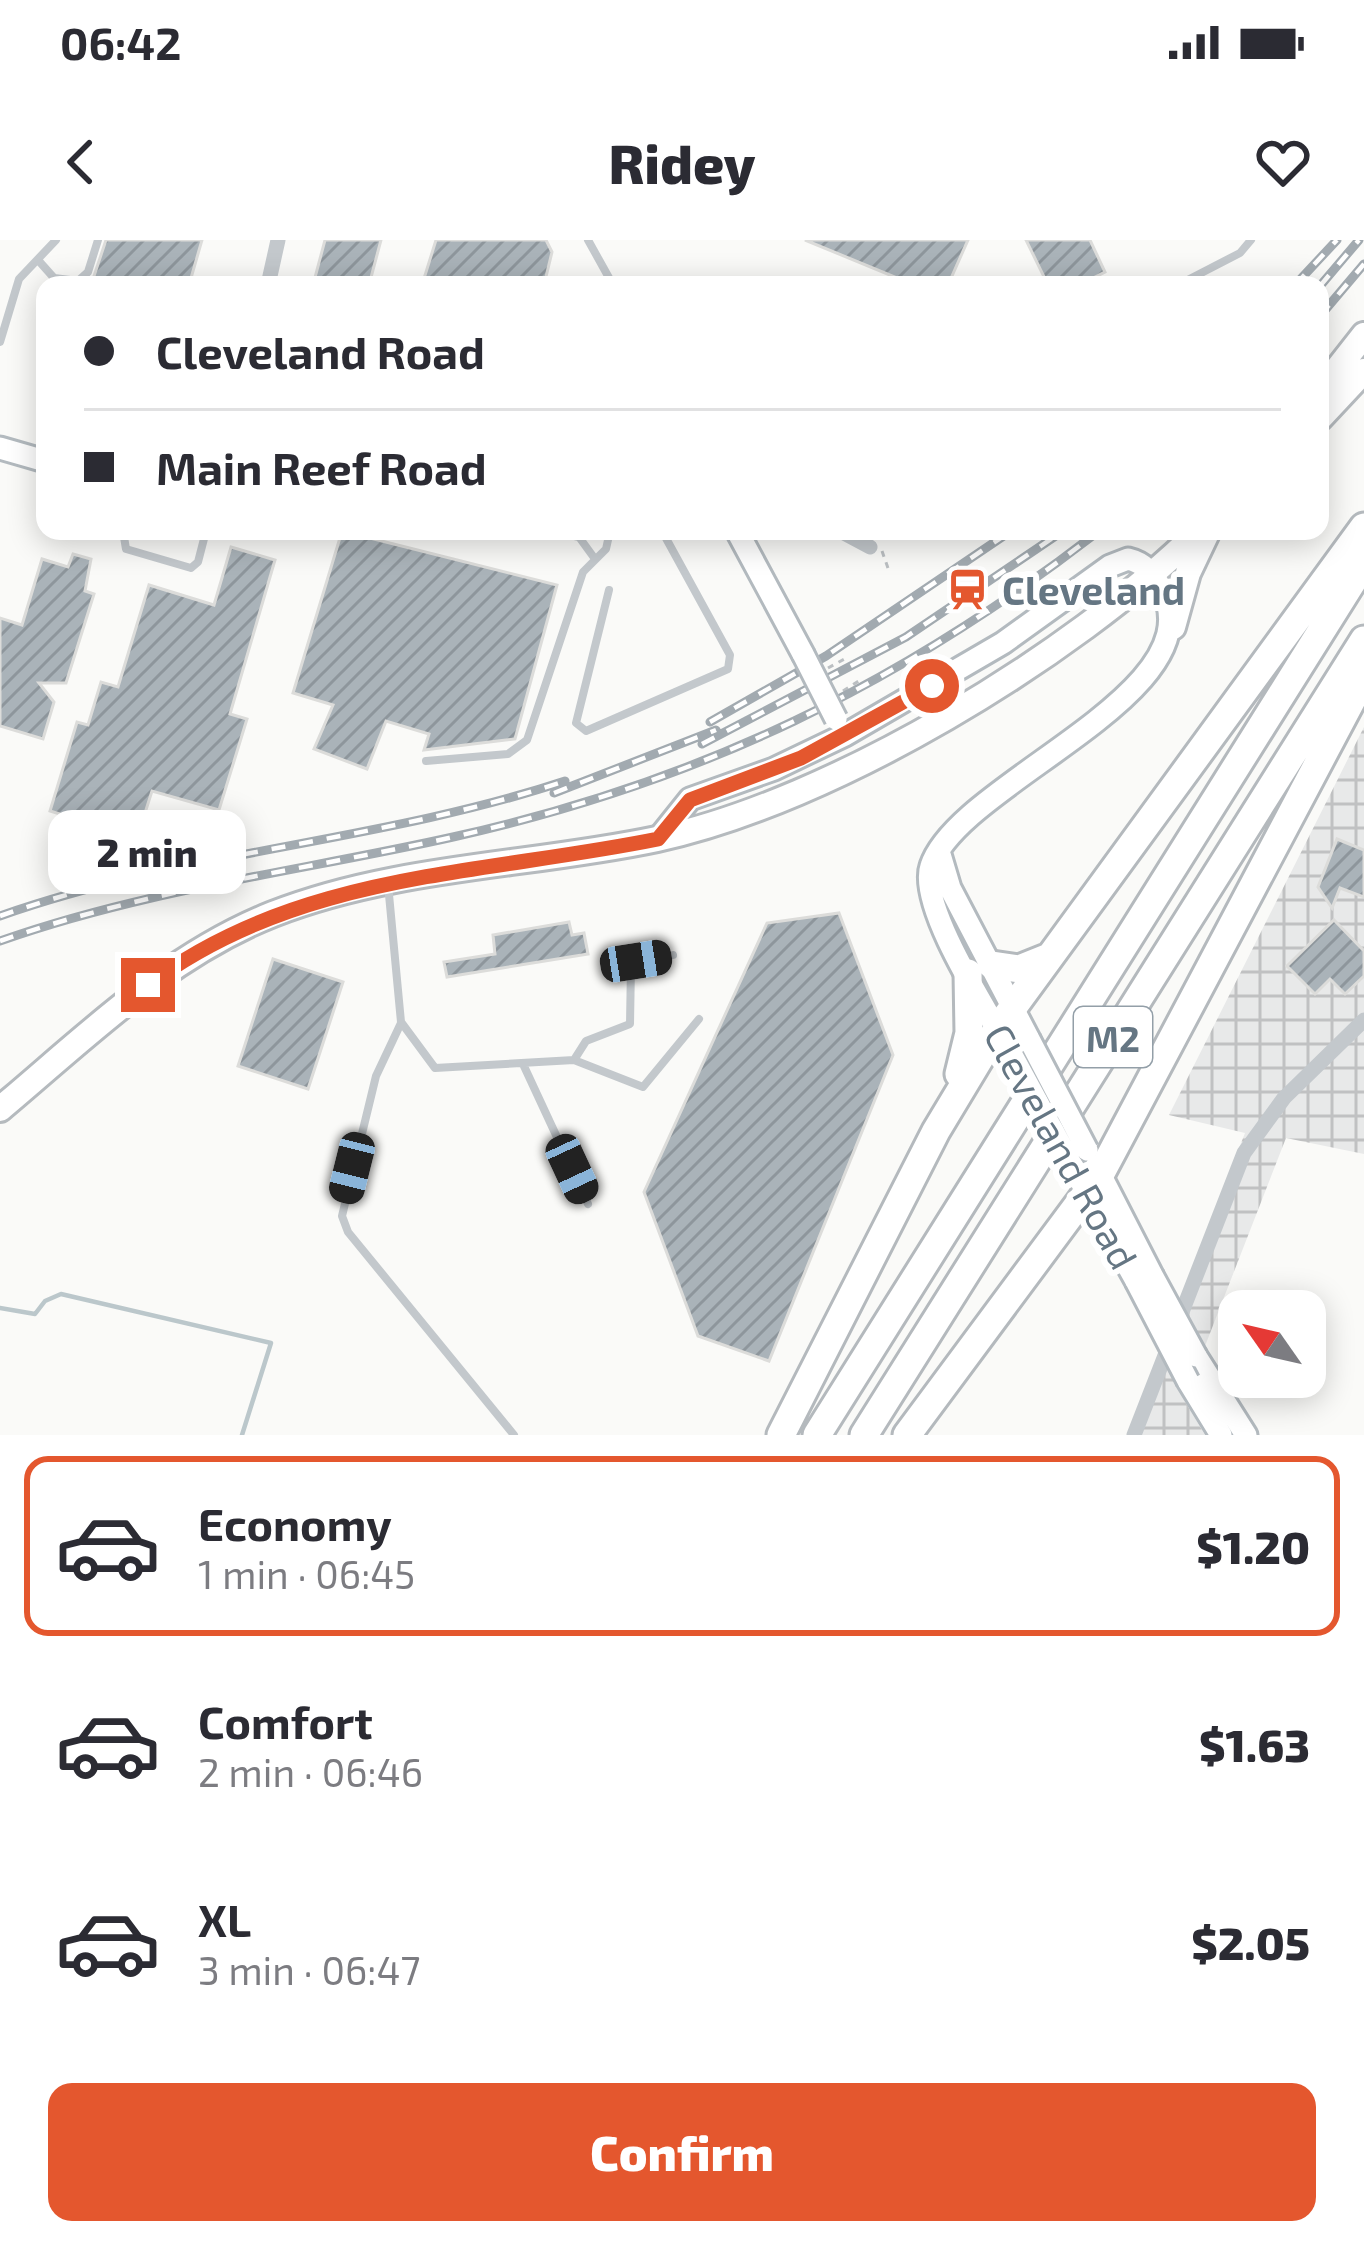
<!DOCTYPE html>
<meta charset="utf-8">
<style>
:root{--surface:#fff;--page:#f2f2f3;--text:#2b2b33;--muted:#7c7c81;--line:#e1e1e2;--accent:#e4572e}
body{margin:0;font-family:"Exo 2",sans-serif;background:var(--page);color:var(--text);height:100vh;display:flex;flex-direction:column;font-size:45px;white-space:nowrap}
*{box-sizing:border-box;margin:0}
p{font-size:39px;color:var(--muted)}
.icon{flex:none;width:66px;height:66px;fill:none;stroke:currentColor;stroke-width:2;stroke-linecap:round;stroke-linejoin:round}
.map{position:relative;height:1195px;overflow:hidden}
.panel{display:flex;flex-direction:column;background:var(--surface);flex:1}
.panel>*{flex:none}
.guide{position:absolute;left:36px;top:36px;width:1293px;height:264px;border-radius:24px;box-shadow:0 6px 30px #0003;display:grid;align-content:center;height:264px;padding:0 48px;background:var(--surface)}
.needle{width:78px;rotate:304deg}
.tools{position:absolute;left:1218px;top:1050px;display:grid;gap:24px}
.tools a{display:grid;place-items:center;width:108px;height:108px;border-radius:24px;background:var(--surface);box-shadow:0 6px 30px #0003;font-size:60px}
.end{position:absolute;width:54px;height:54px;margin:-27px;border:15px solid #e4572e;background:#fff;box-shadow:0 0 0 6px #fff}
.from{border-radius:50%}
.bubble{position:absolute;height:84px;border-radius:24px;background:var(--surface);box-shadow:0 6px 30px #0003;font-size:39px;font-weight:800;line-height:84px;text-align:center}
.car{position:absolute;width:36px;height:72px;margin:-36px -18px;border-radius:15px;box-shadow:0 0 9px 3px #0007;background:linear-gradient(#222 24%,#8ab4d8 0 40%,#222 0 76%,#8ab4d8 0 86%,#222 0)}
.guide b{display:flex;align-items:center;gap:42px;height:114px;font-size:45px}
.guide b+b{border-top:3px solid var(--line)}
.guide i{width:30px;height:30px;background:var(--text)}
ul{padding:21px 0 0;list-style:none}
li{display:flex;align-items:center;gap:36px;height:180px;margin:0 24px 18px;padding:0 24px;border:6px solid transparent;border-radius:24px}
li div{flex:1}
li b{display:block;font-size:45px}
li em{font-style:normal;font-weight:800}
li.current{border-color:var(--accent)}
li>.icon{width:108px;height:108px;stroke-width:1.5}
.primary-button{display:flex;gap:24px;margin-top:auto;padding:24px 48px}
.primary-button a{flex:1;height:138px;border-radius:24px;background:var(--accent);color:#fff;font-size:48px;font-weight:800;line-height:138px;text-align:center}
.status{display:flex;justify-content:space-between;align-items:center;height:84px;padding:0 60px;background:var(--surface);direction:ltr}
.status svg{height:33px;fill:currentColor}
header{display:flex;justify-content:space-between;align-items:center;height:156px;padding:0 48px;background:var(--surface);font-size:54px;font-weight:800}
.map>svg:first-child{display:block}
</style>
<div class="status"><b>06:42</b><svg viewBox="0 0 49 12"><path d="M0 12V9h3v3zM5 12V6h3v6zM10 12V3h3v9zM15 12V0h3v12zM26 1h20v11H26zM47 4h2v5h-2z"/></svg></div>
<header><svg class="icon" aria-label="back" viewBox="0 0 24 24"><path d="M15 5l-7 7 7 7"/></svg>Ridey<svg class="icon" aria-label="heart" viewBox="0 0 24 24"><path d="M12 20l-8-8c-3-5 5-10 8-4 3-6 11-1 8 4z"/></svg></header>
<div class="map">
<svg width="1364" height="1195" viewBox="0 0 1364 1195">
<defs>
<pattern id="industrial-grid" width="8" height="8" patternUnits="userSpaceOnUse" patternTransform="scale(3)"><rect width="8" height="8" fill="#e8e9e9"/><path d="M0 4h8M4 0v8" fill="none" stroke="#c0c1c2"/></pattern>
<pattern id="building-hatch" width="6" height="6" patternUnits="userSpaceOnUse" patternTransform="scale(3)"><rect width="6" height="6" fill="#aab3b9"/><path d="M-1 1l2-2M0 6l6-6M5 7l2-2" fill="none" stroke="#8e969c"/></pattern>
</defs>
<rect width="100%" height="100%" fill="#fafaf8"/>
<path fill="url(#industrial-grid)" d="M1364 487V914L1286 898 1184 1160 1205 1195H1127L1245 893 1169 875Z"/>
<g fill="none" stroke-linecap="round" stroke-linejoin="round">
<path stroke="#bbc7cb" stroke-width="4.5" d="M0 1068 35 1074 45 1061 61 1054 271 1103 242 1195"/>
</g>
<path fill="url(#building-hatch)" stroke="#dcdcda" stroke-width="3" d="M106 0H202L189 45H91Z
M325 0H381L369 45H313Z
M436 0H546L552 12 544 45H422Z
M805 0H968L948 45H914Z
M1026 0H1090L1105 32 1079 45H1048Z
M342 291 557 345 515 499 424 510 429 494 386 481 367 529 314 509 333 465 293 453Z
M231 307 275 320 230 474 247 479 219 570 152 551 137 598 50 571 77 482 88 485 101 442 118 447 149 345 214 365Z
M73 314 91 319 85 351 94 354 66 443H39L54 462 43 499 0 486V378L22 385 42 319 68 327Z
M1337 599 1364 610V657L1340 648 1332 668 1318 647Z
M839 673 893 815 769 1121 698 1096 644 952 767 683Z
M1334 680 1364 711V736L1345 754 1330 739 1315 754 1287 726Z
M569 682 572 695 584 693 588 714 447 737 444 722 495 714 493 695Z
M273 719 343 742 308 849 238 826Z"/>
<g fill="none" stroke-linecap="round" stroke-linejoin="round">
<defs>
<path id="secondary" d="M0 208 45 221
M737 291 803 414
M658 599 690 559 774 529 845 495 1003 403 1110 326 1128 319C1145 323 1152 333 1161 348 1220 453 958 542 931 626 917 666 992 778 1013 817
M939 611 950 648 1029 799
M1071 924 1136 1041
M1096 926 1152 1035
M1196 1116 1246 1195
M1188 1141 1221 1195"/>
<path id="primary" d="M1320 151 1364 95
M1320 178 1364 131
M1173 387 1188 333 1207 293
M0 869C86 797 167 716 273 674 396 626 530 626 657 599 833 561 1072 416 1199 291"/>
<path id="highway" d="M992 725 1019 729 1049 717
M959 834 969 793 968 733
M781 1195 936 891 998 788 1364 287
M817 1195 1364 323
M864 1195 1364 400
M907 1195 1100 935 1364 437"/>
</defs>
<use href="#secondary" stroke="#b3babf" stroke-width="27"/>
<use href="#primary" stroke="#b5babe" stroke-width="30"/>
<use href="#highway" stroke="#b4b9bd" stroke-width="33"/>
<path stroke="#bbbfc2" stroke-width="3" stroke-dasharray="6 6" stroke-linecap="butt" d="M1125 291H1131
M882 311 889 331
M828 428 848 417
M843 451 862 439"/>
<path stroke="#c3c8cc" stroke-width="8" d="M588 0 613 45
M38 20 54 38 78 41 88 32 98 0
M1178 45 1240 13 1251 0
M0 102 19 39 56 0
M123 291 126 309 191 328 198 322 206 291
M551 291 579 297 595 319
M609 350 576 483 586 491 728 429 730 415 662 291
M426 521 508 514 527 500 583 332 606 309 610 291
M388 644 401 782 435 828 574 820 586 801 630 784 631 726 673 715
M401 783 376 836 342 976 348 992 514 1195
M574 820 643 847 699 779
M523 824 588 964"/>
<path stroke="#c3c8cc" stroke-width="15" d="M268 45 278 0
M840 291 870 307
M1134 1195 1244 913 1284 858 1364 780"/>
<use href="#secondary" stroke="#fff" stroke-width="21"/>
<use href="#primary" stroke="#fff" stroke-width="24"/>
<use href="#highway" stroke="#fff" stroke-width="27"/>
<defs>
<path id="rail" d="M1295 45 1337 0
M1320 46 1359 0
M1320 76 1364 24
M710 482 826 416 1011 291
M702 504 906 397 1063 291
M554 553 716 490
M0 676C184 611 381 602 565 541
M0 701C148 649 301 631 453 597 700 542 900 445 1099 291"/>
</defs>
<use href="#rail" stroke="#a2aab0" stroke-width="9"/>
<use href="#rail" stroke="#fff" stroke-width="4.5" stroke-dasharray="14" stroke-linecap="butt"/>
<defs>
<path id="secondary-bridge" d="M803 414 836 479
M1029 799 1087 910
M1013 817 1071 924
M1152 1035 1196 1116
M1136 1041 1188 1141"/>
</defs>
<use href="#secondary-bridge" stroke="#b3babf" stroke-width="27" stroke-linecap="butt"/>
<use href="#secondary-bridge" stroke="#fff" stroke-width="21"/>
</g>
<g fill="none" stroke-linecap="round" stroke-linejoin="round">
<path stroke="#e4572e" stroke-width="15" d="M148 745C298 632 481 635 658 599L690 560 801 518 932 446"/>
</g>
<defs>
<symbol id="station-bare" viewBox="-9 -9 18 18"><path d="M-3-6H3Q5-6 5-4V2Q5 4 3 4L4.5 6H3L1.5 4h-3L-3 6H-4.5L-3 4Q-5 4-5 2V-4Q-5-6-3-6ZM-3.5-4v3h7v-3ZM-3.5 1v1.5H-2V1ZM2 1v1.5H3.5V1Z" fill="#e4572e" stroke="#fff" stroke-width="2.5" paint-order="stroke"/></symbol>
</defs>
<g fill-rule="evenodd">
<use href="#station-bare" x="938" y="320" width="59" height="59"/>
</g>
<g text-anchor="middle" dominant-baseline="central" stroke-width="12" stroke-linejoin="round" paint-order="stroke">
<rect fill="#fff" stroke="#939fa8" stroke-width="3" x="1074" y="767" width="78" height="60" rx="9"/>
<g font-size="36" font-weight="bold" fill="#657683">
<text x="1113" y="797">M2</text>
</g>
<g font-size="39" font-weight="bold" fill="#657683" stroke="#fff" text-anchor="start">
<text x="1002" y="349">Cleveland</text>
</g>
<g font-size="39" fill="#657683" stroke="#fff">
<text transform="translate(1062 906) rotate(61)">Cleveland Road</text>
</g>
</g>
</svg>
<div class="tools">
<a><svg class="needle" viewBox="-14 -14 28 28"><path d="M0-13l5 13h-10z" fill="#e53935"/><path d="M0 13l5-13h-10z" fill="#7c7c81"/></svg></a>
</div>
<i class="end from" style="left:932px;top:446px"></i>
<i class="end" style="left:148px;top:745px"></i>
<div class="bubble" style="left:48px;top:570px;width:198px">2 min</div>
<i class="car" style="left:636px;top:721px;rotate:81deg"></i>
<i class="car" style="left:352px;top:928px;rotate:194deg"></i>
<i class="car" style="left:572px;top:929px;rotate:155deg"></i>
<div class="guide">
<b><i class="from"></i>Cleveland Road</b>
<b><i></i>Main Reef Road</b>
</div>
</div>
<section class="panel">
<ul>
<li class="current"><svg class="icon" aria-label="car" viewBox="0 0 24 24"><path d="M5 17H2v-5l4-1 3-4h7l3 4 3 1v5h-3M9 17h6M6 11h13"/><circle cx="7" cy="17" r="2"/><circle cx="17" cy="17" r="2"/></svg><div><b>Economy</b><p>1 min · 06:45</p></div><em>$1.20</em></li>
<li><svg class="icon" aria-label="car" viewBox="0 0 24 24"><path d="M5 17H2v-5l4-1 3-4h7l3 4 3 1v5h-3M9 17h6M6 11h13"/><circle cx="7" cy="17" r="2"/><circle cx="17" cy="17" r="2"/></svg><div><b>Comfort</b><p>2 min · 06:46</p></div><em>$1.63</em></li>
<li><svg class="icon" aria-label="car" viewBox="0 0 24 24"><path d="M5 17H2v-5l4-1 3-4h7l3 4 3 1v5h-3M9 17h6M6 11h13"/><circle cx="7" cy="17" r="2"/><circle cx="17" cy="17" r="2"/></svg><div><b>XL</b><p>3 min · 06:47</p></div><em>$2.05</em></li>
</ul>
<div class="primary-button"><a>Confirm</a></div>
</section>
